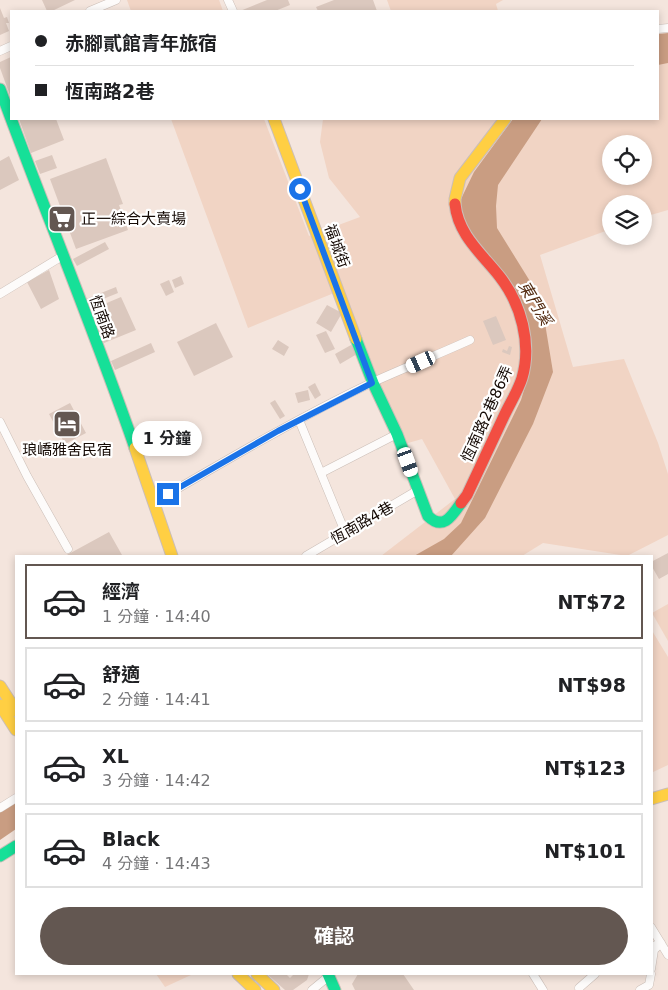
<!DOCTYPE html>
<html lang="zh-TW">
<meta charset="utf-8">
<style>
:root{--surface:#fff;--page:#f2f2f2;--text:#202124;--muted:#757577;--line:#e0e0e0;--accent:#635751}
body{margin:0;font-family:"DejaVu Sans","Noto Sans TC",sans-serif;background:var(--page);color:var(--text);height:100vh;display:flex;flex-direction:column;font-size:19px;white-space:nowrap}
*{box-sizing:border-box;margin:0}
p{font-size:16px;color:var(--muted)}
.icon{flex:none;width:28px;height:28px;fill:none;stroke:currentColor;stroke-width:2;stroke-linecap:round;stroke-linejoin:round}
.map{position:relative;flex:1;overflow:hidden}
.side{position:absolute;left:15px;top:555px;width:638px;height:420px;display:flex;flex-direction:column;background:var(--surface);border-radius:0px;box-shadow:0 2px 8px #0003}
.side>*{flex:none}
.banner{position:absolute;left:10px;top:10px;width:649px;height:110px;border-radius:0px;box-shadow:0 2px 8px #0003;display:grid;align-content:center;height:110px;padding:0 25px;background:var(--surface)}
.controls{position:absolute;left:602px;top:135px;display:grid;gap:10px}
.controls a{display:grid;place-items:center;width:50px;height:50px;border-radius:50%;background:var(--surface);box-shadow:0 2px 8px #0003;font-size:25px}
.end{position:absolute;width:22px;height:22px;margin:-11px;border:6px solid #1a73e8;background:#fff;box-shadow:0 0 0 2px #fff}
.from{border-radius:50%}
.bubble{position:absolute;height:35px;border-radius:18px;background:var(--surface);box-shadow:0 2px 8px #0003;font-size:16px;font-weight:700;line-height:35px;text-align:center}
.car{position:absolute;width:15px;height:30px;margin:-15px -8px;border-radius:6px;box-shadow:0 0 4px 1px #0007;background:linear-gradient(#fff 24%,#345 0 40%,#fff 0 76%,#345 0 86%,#fff 0)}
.banner b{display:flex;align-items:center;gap:18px;height:48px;font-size:19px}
.banner b+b{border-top:1px solid var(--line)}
.banner i{width:12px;height:12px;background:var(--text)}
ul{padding:9px 0 0;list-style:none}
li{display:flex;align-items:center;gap:15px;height:75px;margin:0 10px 8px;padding:0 15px;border:2px solid var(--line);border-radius:0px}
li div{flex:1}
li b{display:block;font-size:19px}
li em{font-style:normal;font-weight:700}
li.current{border-color:var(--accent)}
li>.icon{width:45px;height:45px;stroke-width:1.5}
.primary-button{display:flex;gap:10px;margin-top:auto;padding:10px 25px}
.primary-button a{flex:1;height:58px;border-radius:30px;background:var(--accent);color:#fff;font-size:20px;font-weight:700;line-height:58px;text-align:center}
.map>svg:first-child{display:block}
</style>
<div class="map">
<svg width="668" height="990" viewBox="0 0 668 990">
<rect width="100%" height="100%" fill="#f4e5dd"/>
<path fill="#f1d4c4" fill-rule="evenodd" d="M127 0H219L223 11H131Z
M387 0H503L496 4 498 11H391Z
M668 41V210L644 217V204H611V229L540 255 573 367 624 359 658 443 668 474V535L627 556 543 543 522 556H381L455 499 422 439 401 445 339 291 248 328 171 119H264L309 236 360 217 329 178 320 142 323 119H658V43ZM611 144H644V176H611Z
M668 604V641L652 613Z
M651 629 668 657V765L651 773Z
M156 974H190L191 975 165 987Z"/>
<path fill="#c99d82" d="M668 33V63L658 65V34Z
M513 119H542L498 185 496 206 497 228 541 299 553 372 533 424 485 518 451 556H414L444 539 461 523 521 400 527 380 529 358 525 316 471 238 461 212V199L474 172Z
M16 801V829L0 840V811Z"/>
<path fill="#dbc8be" d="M42 0H75L52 11H47Z
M267 0H288L290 5 275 11H240Z
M334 0H373L377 11H318L316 7Z
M0 8 4 18 7 17 9 23H6L9 31 0 35Z
M11 57V98L0 68V62Z
M19 119H56L64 140 31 153Z
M52 155 57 168 40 174 35 161Z
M9 156 19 180 0 190V161Z
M106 158 123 204 119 205 128 230 76 249 50 179Z
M105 242 109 249 77 266 73 259Z
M49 270 59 299 41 309 27 282Z
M181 276 184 284 175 288 172 280Z
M169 280 174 292 166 296 160 284Z
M116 287 118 293 88 305 86 299Z
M121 297 136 330 104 343 90 310Z
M327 305 342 313 331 332 316 323Z
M496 316 506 340 493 345 483 321Z
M216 323 233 357 194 376 177 342Z
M326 331 335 349 325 353 316 335Z
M278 340 289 347 284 356 272 349Z
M151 343 155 352 115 370 111 361Z
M351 345 357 354 340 364 335 354Z
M509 346 512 347 510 355 502 352 503 349 507 351Z
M315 383 321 395 315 399 308 387Z
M308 390 310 400 298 403 295 393Z
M275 400 285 416 280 419 270 403Z
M70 403 86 433 65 444 49 414Z
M109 532 122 555 120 556H65Z
M668 553V574L659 579 651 565V562Z
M267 974H286L290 978 294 974H309L307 980 293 990H285Z
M358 974H403L414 990H355L352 984Z"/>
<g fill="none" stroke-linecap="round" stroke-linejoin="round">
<defs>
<path id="street" d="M228 0 233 11
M90 11 116 0
M658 29 668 28
M0 51 11 46
M0 294 64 255
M299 420 345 532
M0 422 27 476 68 549
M321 473 397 434
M153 503C225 461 296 419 371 383 404 368 437 355 470 340
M306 556 418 490
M0 808 16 798
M651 927 668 955
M651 947 661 943 654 950 651 969
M533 974 543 990
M579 988 595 974
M312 990 329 976
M640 990 649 985 651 974"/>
<path id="fast" d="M0 89C44 209 93 327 135 448
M356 339 373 383 397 434 428 516C443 531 452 516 461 503
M0 856 16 846
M328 974 335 990"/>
<path id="slow" d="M274 119 356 339
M455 204V199L460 178 505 119
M135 448 172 556
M0 686 16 711
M0 705 16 730
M651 799 668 794
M238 974 255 990
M257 974 274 990"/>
<path id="jam" d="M455 204C458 235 482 254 500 277 521 304 532 344 522 378 518 391 510 403 504 416 492 442 479 469 467 495L461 503"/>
</defs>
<use href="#street" stroke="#cbbeb7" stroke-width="9"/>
<use href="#fast" stroke="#cbbeb7" stroke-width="13"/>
<use href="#slow" stroke="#cbbeb7" stroke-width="13"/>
<use href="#jam" stroke="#cbbeb7" stroke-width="13"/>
<use href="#street" stroke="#fdfbfa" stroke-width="8"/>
<use href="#fast" stroke="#16e098" stroke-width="11"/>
<use href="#slow" stroke="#ffcf43" stroke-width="11"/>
<use href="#jam" stroke="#f24e42" stroke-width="11"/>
</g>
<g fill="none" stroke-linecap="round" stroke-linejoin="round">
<path stroke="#1a73e8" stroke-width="6" d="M168 494 278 431 372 383 300 189"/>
</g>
<defs>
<symbol id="supermarket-square" viewBox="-11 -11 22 22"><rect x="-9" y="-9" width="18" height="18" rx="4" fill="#635751" stroke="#fff"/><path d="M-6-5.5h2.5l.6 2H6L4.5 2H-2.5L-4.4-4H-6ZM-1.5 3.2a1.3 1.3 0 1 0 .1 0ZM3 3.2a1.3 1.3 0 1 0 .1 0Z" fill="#fff"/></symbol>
<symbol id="hotel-square" viewBox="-11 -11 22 22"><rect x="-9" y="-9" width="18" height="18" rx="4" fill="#635751" stroke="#fff"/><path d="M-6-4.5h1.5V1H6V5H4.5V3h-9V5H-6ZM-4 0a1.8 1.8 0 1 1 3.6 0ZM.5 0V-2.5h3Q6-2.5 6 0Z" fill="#fff"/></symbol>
</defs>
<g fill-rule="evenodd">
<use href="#supermarket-square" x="46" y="203" width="32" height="32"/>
<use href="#hotel-square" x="51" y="408" width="32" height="32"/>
</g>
<g text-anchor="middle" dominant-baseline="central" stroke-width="4.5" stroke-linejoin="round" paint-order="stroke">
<g font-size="15" fill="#150a05" stroke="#fff" text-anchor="start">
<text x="81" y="219">正一綜合大賣場</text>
<text x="67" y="450" text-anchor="middle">琅嶠雅舍民宿</text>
</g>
<g font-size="15" fill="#150a05" stroke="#fff">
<text transform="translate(337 246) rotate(70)">福城街</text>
<text transform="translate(102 317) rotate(70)">恆南路</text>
<text transform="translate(487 414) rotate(-66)">恆南路2巷86弄</text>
<text transform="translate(362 523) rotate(-30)">恆南路4巷</text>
</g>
<g font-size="16" font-style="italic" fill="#542c12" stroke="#fff">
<text transform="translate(535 303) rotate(59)">東門溪</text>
</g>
</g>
</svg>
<div class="controls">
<a><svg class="icon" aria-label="locate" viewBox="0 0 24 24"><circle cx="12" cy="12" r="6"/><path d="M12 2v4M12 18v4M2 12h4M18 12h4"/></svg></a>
<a><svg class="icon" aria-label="layers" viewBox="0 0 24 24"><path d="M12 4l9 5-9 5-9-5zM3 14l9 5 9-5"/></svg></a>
</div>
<i class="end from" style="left:300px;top:189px"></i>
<i class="end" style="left:168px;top:494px"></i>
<div class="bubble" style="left:132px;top:421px;width:70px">1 分鐘</div>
<i class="car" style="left:421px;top:362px;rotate:246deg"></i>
<i class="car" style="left:408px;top:462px;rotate:160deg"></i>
<div class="banner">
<b><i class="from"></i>赤腳貳館青年旅宿</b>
<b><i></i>恆南路2巷</b>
</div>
<section class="side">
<ul>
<li class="current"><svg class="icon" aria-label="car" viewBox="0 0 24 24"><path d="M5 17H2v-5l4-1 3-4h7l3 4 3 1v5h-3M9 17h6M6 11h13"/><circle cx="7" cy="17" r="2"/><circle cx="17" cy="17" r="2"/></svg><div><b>經濟</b><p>1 分鐘 · 14:40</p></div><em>NT$72</em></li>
<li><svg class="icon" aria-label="car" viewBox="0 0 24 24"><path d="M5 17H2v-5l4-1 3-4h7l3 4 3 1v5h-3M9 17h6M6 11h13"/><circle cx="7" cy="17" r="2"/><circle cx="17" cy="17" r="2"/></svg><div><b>舒適</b><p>2 分鐘 · 14:41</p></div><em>NT$98</em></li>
<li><svg class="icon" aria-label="car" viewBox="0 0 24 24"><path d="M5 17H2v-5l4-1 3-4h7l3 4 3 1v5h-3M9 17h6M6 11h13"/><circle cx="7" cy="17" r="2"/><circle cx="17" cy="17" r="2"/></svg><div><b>XL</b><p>3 分鐘 · 14:42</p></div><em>NT$123</em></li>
<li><svg class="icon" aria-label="car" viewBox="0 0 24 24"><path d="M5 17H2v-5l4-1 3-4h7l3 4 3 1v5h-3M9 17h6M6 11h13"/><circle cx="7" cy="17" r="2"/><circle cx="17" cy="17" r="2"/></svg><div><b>Black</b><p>4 分鐘 · 14:43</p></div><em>NT$101</em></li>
</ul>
<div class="primary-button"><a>確認</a></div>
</section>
</div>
